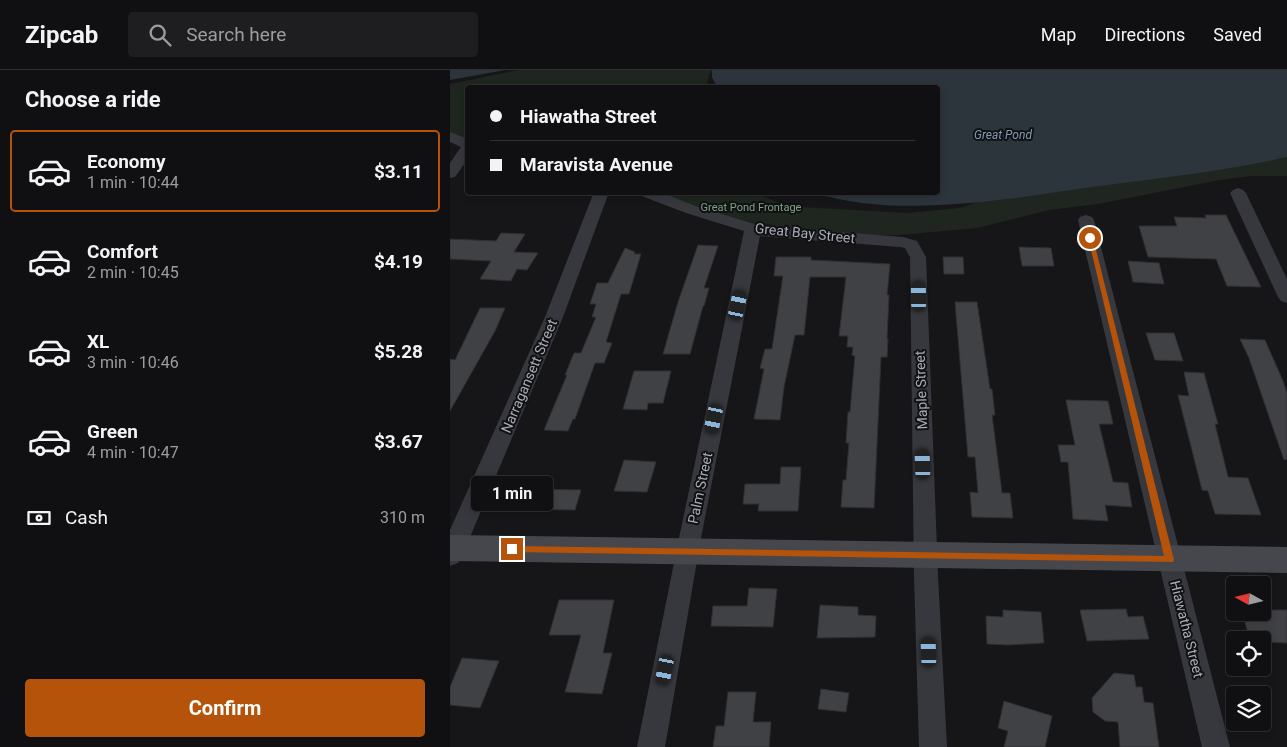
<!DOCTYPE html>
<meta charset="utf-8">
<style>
:root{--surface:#101012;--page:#1e1e20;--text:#f1f3f6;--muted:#9c9d9f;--line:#303032;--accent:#b45309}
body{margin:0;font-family:Roboto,sans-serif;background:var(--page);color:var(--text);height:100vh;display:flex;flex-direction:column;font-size:19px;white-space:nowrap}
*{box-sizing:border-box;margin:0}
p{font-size:16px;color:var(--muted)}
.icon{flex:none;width:28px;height:28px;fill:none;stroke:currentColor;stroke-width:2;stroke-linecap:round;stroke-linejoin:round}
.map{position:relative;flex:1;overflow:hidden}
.drawer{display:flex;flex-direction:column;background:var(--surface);width:450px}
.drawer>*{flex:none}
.hud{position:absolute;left:15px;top:15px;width:475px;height:110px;border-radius:5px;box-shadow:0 2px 8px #0003,0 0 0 1px var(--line);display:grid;align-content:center;height:110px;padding:0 25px;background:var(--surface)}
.needle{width:32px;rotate:278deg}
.tools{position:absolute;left:776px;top:506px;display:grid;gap:10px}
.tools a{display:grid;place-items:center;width:45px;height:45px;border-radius:5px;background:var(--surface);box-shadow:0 2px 8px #0003,0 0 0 1px var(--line);font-size:25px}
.end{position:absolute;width:22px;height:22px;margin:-11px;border:6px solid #b45309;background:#fff;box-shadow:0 0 0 2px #fff}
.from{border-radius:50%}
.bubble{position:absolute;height:35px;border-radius:5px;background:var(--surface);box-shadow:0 2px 8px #0003,0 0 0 1px var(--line);font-size:16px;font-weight:700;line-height:35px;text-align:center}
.car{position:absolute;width:15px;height:30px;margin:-15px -8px;border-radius:6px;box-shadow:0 0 4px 1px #0007;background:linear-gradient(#222 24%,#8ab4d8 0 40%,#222 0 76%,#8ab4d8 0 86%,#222 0)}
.hud b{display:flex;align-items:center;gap:18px;height:48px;font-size:19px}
.hud b+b{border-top:1px solid var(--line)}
.hud i{width:12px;height:12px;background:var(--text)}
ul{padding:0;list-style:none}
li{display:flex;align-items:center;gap:15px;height:82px;margin:0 10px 8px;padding:0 15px;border:2px solid transparent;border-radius:5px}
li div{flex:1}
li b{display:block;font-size:19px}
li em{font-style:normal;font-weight:700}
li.current{border-color:var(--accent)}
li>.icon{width:45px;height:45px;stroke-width:1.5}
h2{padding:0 25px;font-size:22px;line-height:60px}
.pay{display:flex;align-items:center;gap:12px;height:55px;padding:0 25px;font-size:19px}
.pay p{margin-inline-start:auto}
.action{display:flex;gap:10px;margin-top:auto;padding:10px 25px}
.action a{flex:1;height:58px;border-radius:5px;background:var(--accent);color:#fff;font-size:20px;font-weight:700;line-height:58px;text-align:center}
header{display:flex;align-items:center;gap:30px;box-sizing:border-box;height:70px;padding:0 25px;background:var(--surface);border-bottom:1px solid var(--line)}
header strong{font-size:24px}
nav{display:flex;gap:28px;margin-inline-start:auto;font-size:18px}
.search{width:350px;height:45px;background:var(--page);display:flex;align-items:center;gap:12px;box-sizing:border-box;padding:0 18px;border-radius:5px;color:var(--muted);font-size:19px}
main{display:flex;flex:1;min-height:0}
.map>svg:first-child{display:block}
</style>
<header>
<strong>Zipcab</strong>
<div class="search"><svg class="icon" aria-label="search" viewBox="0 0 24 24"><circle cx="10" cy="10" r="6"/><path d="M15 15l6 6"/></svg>Search here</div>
<nav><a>Map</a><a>Directions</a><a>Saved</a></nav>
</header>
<main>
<section class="drawer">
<h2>Choose a ride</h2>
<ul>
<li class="current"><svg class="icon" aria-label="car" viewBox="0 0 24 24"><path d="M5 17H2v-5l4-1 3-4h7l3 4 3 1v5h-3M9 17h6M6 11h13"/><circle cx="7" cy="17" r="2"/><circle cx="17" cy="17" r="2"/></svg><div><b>Economy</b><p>1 min · 10:44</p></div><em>$3.11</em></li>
<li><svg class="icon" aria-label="car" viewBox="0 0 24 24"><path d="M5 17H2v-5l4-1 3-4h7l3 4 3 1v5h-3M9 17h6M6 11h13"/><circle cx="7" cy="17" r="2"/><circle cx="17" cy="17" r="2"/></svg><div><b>Comfort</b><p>2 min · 10:45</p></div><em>$4.19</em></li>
<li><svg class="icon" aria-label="car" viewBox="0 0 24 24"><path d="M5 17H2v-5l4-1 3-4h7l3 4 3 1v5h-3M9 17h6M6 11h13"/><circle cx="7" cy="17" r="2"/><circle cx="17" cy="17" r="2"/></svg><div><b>XL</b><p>3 min · 10:46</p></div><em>$5.28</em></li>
<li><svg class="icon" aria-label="car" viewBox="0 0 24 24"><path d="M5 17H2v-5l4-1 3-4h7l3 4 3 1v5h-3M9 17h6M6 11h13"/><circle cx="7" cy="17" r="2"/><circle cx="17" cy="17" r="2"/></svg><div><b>Green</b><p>4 min · 10:47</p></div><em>$3.67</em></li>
</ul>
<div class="pay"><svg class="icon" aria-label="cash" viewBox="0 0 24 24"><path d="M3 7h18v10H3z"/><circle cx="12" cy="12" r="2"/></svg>Cash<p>310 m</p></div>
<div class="action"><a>Confirm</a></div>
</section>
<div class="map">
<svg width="837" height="677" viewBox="0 0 837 677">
<rect width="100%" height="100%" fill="#161618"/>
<path fill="#1e261f" d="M68 0H262L259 5 256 17 18 18 17 76 0 67V14Z
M837 81V106H801L770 110 648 134 599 140 527 158 448 165H411L315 156 191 123H305L327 132 350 137 458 143 509 138 577 117Z"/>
<path fill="#2c353c" d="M0 0H55L0 10Z
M262 0H837V87C775 101 712 108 649 116 563 128 450 150 366 123L488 122V18L267 17 262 7Z"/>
<path fill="#404145" stroke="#303034" d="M755 145H776L811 217 777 216 766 189 698 187 689 156H727L724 147 756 148Z
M51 163 75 164 64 182 88 183 77 200 67 199 61 211 30 209 41 191 0 189V169L46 171Z
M248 175 268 176 254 218H259L254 236H253L240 284H213L228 232Z
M569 177 601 178 604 196H572Z
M175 178 185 182 184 184H191L179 224H171L156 272 162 273 154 293H145L125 349H123L118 361 94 360 117 305H115L124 283H131L146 247H142L146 234H140L147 213H158Z
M326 187H361V190L440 194 437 225H439L437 269H438L437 287H431L424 438 391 437 393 410H396L399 373H396L398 342H400L405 286 402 285 403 277H397L398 266H389L396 207H360L354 265H345L334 317 330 350 304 349 314 299 310 298 315 279H322L333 206H324Z
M493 187H513L514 204H494Z
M678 191 709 193 714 214 683 212Z
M505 232H527L540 319H542L545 345H542L552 423H560L563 448 522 447 520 422 528 423 525 387H518Z
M30 238H55L45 261 0 341V289L5 290Z
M696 263H724L733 291 705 290Z
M790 269 815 270 833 311 837 323V389L834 390 799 288Z
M184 301H221L213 333H198L197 340 173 339Z
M734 302 754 303 768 354H765L778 407 798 408 811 445 765 444 758 421 752 420 728 325 739 326Z
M616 330 658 331 663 354H649L663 412 678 413 682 437 655 435 658 451 623 449 618 392H611L608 375H625Z
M174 390 206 392 197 422 164 421Z
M331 397H351L348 441H308L309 434H293L295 414H330Z
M73 419 131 420 125 440 66 439Z
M299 518 327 519 323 557 261 556 263 536H297Z
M109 530H164L153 583H162L152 624 115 622 131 565H99Z
M370 535 408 537V545L426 546 425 567 367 568Z
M676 539 678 547 693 546 699 569 637 571 630 540Z
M553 540 591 542 594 573 558 575 537 574 536 546 553 547Z
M812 540H837V573L812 572V570H800L792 542H812Z
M12 588 49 591 30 638 0 635V617Z
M664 603 684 605 686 617H692L694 632 703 633 709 677H670L668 652 655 651 643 642 642 628Z
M371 619 399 623 396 642 368 639Z
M278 622H306L303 652H321L319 677H263L266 656H274Z
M554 631 602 646 595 677H554L558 661 548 658Z"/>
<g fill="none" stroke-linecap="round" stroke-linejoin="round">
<path fill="#37383d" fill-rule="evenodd" d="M0 62 18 69V89L5 107 0 108V93L11 77 0 72Z
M788 118 793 120 796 123 837 209V233L831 231 828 227 780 123 783 120Z
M144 122H159L113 247 12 486 8 493 0 496V460L95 247Z
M187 122H210L248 137 312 156 453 167 467 171 476 187 488 506 497 677H469L464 506 460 187 455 178 450 177 310 166 251 468 215 677H187L229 468 294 161 236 143 189 125Z
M636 145 642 147 644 150 780 677H752L628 150 630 147Z"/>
<path fill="#45474d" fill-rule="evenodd" d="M0 465 837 477V503L0 491Z"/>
</g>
<path fill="#b45309" d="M638 167 643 168 724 490 723 492 58 482V477L62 476 714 486Z"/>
<g text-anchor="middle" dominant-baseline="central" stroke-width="4" stroke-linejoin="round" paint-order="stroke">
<g font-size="11" fill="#7fa381" stroke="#111113">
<text x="301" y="137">Great Pond Frontage</text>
</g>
<g font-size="12" font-style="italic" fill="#7f9bb3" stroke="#111113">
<text x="553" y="65">Great Pond</text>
</g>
<g font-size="14" fill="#a8adb8" stroke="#111113">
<text transform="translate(355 163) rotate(6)">Great Bay Street</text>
<text transform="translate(79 306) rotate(-67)">Narragansett Street</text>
<text transform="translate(471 320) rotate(-92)">Maple Street</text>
<text transform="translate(250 418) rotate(-78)">Palm Street</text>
<text transform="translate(737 559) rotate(76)">Hiawatha Street</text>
</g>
</g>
</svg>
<div class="tools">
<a><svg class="needle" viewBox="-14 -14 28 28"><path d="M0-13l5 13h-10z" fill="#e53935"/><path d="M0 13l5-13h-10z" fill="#9c9d9f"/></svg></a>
<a><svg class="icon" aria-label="locate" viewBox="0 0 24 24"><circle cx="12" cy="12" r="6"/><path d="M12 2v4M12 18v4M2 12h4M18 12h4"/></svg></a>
<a><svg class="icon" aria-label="layers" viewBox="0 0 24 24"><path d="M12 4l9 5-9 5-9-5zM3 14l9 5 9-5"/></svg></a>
</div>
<i class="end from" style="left:640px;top:168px"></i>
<i class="end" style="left:62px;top:479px"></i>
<div class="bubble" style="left:21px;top:406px;width:82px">1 min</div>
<i class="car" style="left:469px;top:226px;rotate:359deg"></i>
<i class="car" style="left:288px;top:235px;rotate:12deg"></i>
<i class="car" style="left:264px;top:349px;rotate:192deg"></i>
<i class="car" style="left:473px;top:394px;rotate:358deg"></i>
<i class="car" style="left:479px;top:582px;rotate:358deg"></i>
<i class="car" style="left:215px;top:600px;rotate:191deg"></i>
<div class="hud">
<b><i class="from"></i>Hiawatha Street</b>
<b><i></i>Maravista Avenue</b>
</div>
</div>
</main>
